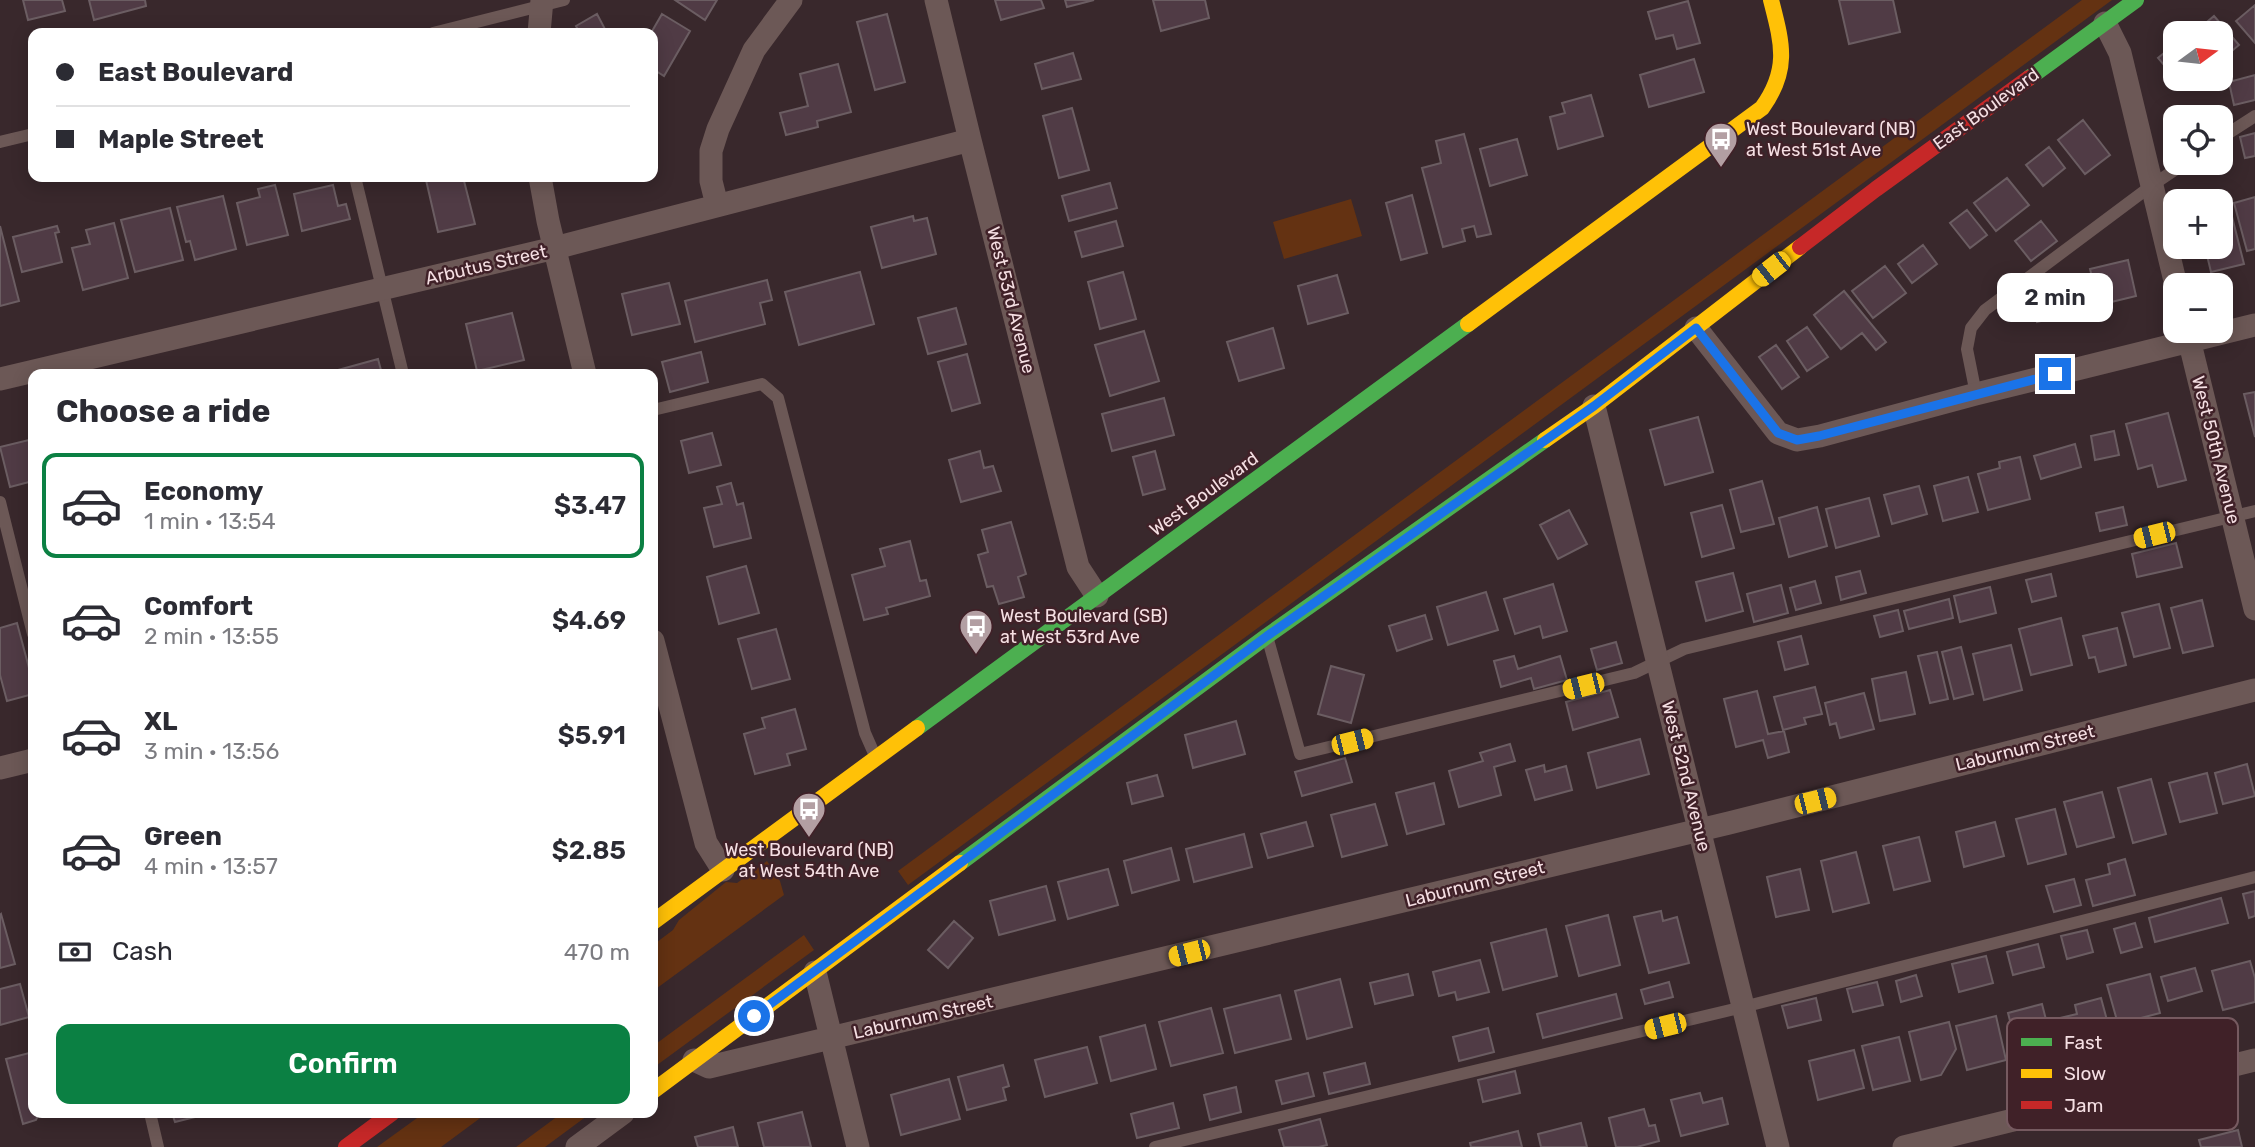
<!DOCTYPE html>
<meta charset="utf-8">
<style>
:root{--surface:#fff;--page:#f7f7f7;--text:#2b2b33;--muted:#7c7c81;--line:#e1e1e2;--accent:#0b8043}
body{margin:0;font-family:Rubik,sans-serif;background:var(--page);color:var(--text);height:100vh;display:flex;flex-direction:column;font-size:26px;white-space:nowrap}
*{box-sizing:border-box;margin:0}
p{font-size:23px;color:var(--muted)}
.icon{flex:none;width:38px;height:38px;fill:none;stroke:currentColor;stroke-width:2;stroke-linecap:round;stroke-linejoin:round}
.map{position:relative;flex:1;overflow:hidden}
.side{position:absolute;left:28px;top:369px;width:630px;height:749px;display:flex;flex-direction:column;background:var(--surface);border-radius:14px;box-shadow:0 4px 18px #0003}
.side>*{flex:none}
.hud{position:absolute;left:28px;top:28px;width:630px;height:154px;border-radius:14px;box-shadow:0 4px 18px #0003;display:grid;align-content:center;height:154px;padding:0 28px;background:var(--surface)}
.needle{width:46px;rotate:75deg}
.buttons{position:absolute;left:2163px;top:21px;display:grid;gap:14px}
.buttons a{display:grid;place-items:center;width:70px;height:70px;border-radius:14px;background:var(--surface);box-shadow:0 4px 18px #0003;font-size:35px}
.end{position:absolute;width:32px;height:32px;margin:-16px;border:9px solid #1a73e8;background:#fff;box-shadow:0 0 0 4px #fff}
.from{border-radius:50%}
.bubble{position:absolute;height:49px;border-radius:14px;background:var(--surface);box-shadow:0 4px 18px #0003;font-size:23px;font-weight:600;line-height:49px;text-align:center}
.car{position:absolute;width:21px;height:42px;margin:-21px -10px;border-radius:9px;box-shadow:0 0 5px 2px #0007;background:linear-gradient(#f5c518 24%,#345 0 40%,#f5c518 0 76%,#345 0 86%,#f5c518 0)}
.hud b{display:flex;align-items:center;gap:24px;height:66px;font-size:26px}
.hud b+b{border-top:2px solid var(--line)}
.hud i{width:18px;height:18px;background:var(--text)}
ul{padding:0;list-style:none}
li{display:flex;align-items:center;gap:21px;height:105px;margin:0 14px 10px;padding:0 14px;border:4px solid transparent;border-radius:14px}
li div{flex:1}
li b{display:block;font-size:26px}
li em{font-style:normal;font-weight:600}
li.active{border-color:var(--accent)}
li>.icon{width:63px;height:63px;stroke-width:1.5}
h2{padding:0 28px;font-size:32px;line-height:84px}
.pay{display:flex;align-items:center;gap:18px;height:77px;padding:0 28px;font-size:26px}
.pay p{margin-inline-start:auto}
.action{display:flex;gap:14px;margin-top:auto;padding:14px 28px}
.action a{flex:1;height:80px;border-radius:14px;background:var(--accent);color:#fff;font-size:28px;font-weight:600;line-height:80px;text-align:center}
.map>svg:first-child{display:block}
</style>
<div class="map">
<svg width="2255" height="1147" viewBox="0 0 2255 1147">
<rect width="100%" height="100%" fill="#39282c"/>
<path fill="#643212" d="M2082 0H2112L908 885 898 871Z
M1351 199 1362 236 1284 259 1273 222Z
M767 861 780 881 784 895 653 991V945L673 930 679 920 726 882 737 883Z
M804 935 814 950 653 1068V1046Z
M424 1113H487L441 1147H377Z
M562 1113H591L545 1147H516Z"/>
<path fill="#503b45" stroke="#6b5d62" stroke-width="2" d="M23 0H62L65 11 28 20Z
M89 0H145L146 6 94 20Z
M675 0H717L705 20Z
M995 0H1041L1044 8 1001 20Z
M1065 0H1094L1067 7Z
M1153 0H1205L1209 18 1161 31Z
M1839 0H1893L1900 32 1849 44Z
M1688 1 1700 43 1677 49 1673 35 1656 39 1648 12Z
M2255 5V43L2236 21Z
M597 14 607 33H580L576 26Z
M662 14 690 31 664 76 653 69V33H651Z
M887 14 905 82 875 90 857 22Z
M2214 16 2239 45 2221 60V33H2194Z
M2175 44V78L2158 58Z
M1073 53 1081 79 1042 89 1035 64Z
M1694 59 1704 92 1649 107 1640 75Z
M838 64 851 112 817 121 818 127 786 135 780 113 808 106 800 74Z
M2255 75V100L2234 105 2229 82Z
M2176 79H2194L2183 88Z
M1591 95 1603 136 1558 149 1550 117 1565 113 1562 103Z
M1072 108 1089 170 1059 178 1043 116Z
M2083 120 2110 155 2085 174 2058 140Z
M2255 133V156L2245 158 2240 137Z
M1464 134 1491 234 1477 237 1474 226 1462 229 1465 241 1443 247 1422 168 1441 163 1436 141Z
M1517 139 1527 175 1490 186 1480 149Z
M2049 147 2065 168 2043 186 2026 165Z
M441 177H463L475 224 438 232 426 180Z
M2007 178 2029 205 1996 231 1974 203Z
M1110 183 1117 208 1069 221 1062 196Z
M275 185 288 235 247 245 237 203 260 197 258 189Z
M333 185 338 206 346 204 350 219 302 231 294 194Z
M2226 193 2244 264 2211 272 2205 247H2221V201H2193Z
M1412 195 1427 253 1401 260 1386 203Z
M223 196 236 249 195 260 190 241 186 242 177 207Z
M2255 197V249L2247 251 2234 203Z
M170 208 183 260 135 272 121 220Z
M1967 210 1987 235 1970 248 1950 223Z
M913 216 914 221 927 218 936 254 882 268 871 227Z
M1116 221 1123 246 1082 257 1075 232Z
M2041 221 2057 241 2031 261 2015 241Z
M114 223 128 278 83 290 72 248 90 244 86 230Z
M0 226 19 301 0 306Z
M57 226 59 232 55 233 62 262 22 272 13 237Z
M1923 245 1937 264 1912 283 1898 264Z
M2128 260 2136 296 2099 305 2090 269Z
M1885 266 1906 293 1873 318 1852 291Z
M860 272 874 324 799 345 785 292Z
M1123 272 1136 319 1100 329 1088 282Z
M1337 275 1348 313 1308 324 1298 286Z
M767 280 772 300 760 303 765 324 695 342 685 301Z
M2067 282 2075 312 2037 322 2029 292Z
M669 283 680 324 632 335 622 294Z
M1844 291 1886 342 1876 350 1862 333 1841 349 1814 315Z
M956 308 966 344 928 354 918 318Z
M512 313 524 360 477 371 466 324Z
M1807 327 1828 357 1807 371 1787 341Z
M1273 328 1284 368 1239 381 1227 342Z
M1144 331 1159 381 1110 396 1095 345Z
M1776 345 1799 377 1782 389 1759 357Z
M701 352 708 382 670 392 662 362Z
M967 354 980 403 952 411 938 362Z
M378 359 382 374H339L338 370Z
M2255 392V437L2244 394Z
M1164 398 1174 435 1112 451 1102 414Z
M2168 413 2186 480 2158 487 2152 465 2138 469 2126 424Z
M1698 417 1713 472 1665 485 1650 430Z
M2114 431 2119 455 2095 460 2091 436Z
M712 433 721 465 689 473 681 441Z
M33 439V481L10 487 0 447Z
M2075 444 2081 467 2041 479 2034 456Z
M980 451 984 468 993 466 1001 491 961 502 949 460Z
M1155 451 1165 489 1143 495 1133 457Z
M2020 457 2030 499 1988 510 1978 474 2000 468 1999 462Z
M1968 477 1978 512 1943 521 1934 486Z
M1762 481 1774 524 1741 532 1730 490Z
M731 483 737 505 743 503 751 538 714 547 704 508 722 504 717 487Z
M1919 486 1927 514 1892 524 1884 495Z
M1869 498 1879 536 1836 548 1826 509Z
M1722 505 1734 548 1702 557 1691 513Z
M1817 507 1827 546 1789 557 1779 518Z
M2123 507 2127 525 2100 531 2096 513Z
M1569 510 1587 544 1558 559 1540 525Z
M1011 522 1026 574 1018 577 1024 597 999 604 993 586 987 587 978 555 988 552 982 530Z
M910 541 920 581 926 580 930 596 886 608 888 614 864 620 852 575 885 566 880 549Z
M2176 543 2182 567 2137 577 2132 554Z
M746 566 759 613 719 624 707 577Z
M1860 571 1866 593 1841 600 1836 577Z
M1733 573 1743 611 1706 621 1696 582Z
M2051 574 2056 596 2032 602 2026 580Z
M1815 581 1821 603 1796 610 1790 588Z
M1553 584 1567 631 1543 638 1540 626 1515 634 1504 599Z
M1781 585 1788 613 1754 622 1747 594Z
M1990 587 1996 613 1960 622 1954 596Z
M1486 592 1498 630 1448 645 1437 607Z
M1949 599 1953 618 1909 629 1904 611Z
M2202 600 2213 646 2183 653 2171 608Z
M2159 604 2170 648 2134 657 2122 613Z
M1898 610 1903 631 1880 637 1874 616Z
M1425 615 1432 639 1397 651 1389 626Z
M2061 618 2072 665 2031 675 2019 629Z
M17 623 33 683V694L7 701 0 675V628Z
M2117 628 2126 665 2099 672 2095 657 2089 658 2083 636Z
M776 629 790 679 752 689 738 639Z
M1801 636 1808 664 1785 670 1778 642Z
M1616 642 1622 663 1597 670 1591 649Z
M2011 645 2022 690 1984 700 1973 654Z
M1961 647 1973 694 1954 699 1942 652Z
M1937 652 1948 699 1930 703 1918 656Z
M1514 656 1518 669 1560 656 1567 680 1534 689 1531 678 1501 687 1494 661Z
M1331 666 1364 675 1351 723 1318 714Z
M1906 672 1915 714 1880 721 1872 679Z
M1815 687 1822 714 1804 718 1806 724 1783 730 1774 697Z
M1610 690 1618 717 1573 730 1566 702Z
M1757 691 1768 734 1784 731 1789 752 1768 758 1763 740 1736 747 1724 699Z
M1864 693 1874 729 1840 738 1836 723 1830 725 1825 703Z
M795 709 806 749 787 754 790 765 755 774 744 734 765 728 762 718Z
M1236 721 1245 754 1193 768 1185 735Z
M1640 739 1649 774 1597 788 1588 753Z
M1510 744 1515 761 1494 767 1501 795 1459 807 1449 771 1483 761 1480 753Z
M1345 758 1352 782 1302 796 1295 772Z
M2247 764 2255 796 2223 804 2215 773Z
M1544 765 1545 772 1566 766 1572 790 1535 800 1526 770Z
M2207 773 2217 813 2180 822 2169 783Z
M1157 775 1163 796 1132 804 1127 783Z
M2151 779 2166 834 2133 843 2118 788Z
M1434 783 1444 824 1407 834 1396 793Z
M2102 792 2114 837 2077 847 2064 802Z
M1375 804 1387 845 1342 857 1331 815Z
M2055 809 2066 854 2028 864 2016 819Z
M1306 822 1313 846 1268 858 1261 834Z
M1995 822 2004 856 1964 867 1956 832Z
M1244 834 1252 867 1194 882 1186 849Z
M1919 837 1930 881 1894 890 1883 846Z
M1171 848 1179 880 1132 893 1124 861Z
M1856 852 1869 903 1833 912 1821 861Z
M2125 859 2135 895 2093 906 2086 880 2110 874 2108 864Z
M1108 869 1118 905 1068 919 1058 882Z
M1800 869 1809 910 1776 917 1767 877Z
M2074 879 2081 905 2054 912 2046 886Z
M1046 886 1055 920 999 935 990 901Z
M2255 891V916L2249 918 2243 894Z
M2221 898 2228 923 2155 942 2149 918Z
M1661 911 1663 921 1677 917 1689 963 1649 973 1634 917Z
M1 914 15 964 0 968V915Z
M1608 915 1620 965 1579 976 1566 926Z
M954 921 973 938 948 968 928 950Z
M2135 923 2142 947 2121 953 2114 929Z
M1546 929 1557 976 1503 990 1491 943Z
M2087 930 2093 952 2067 959 2061 936Z
M2038 944 2044 967 2013 975 2007 952Z
M1986 956 1993 983 1959 992 1952 964Z
M1480 960 1489 992 1457 1000 1455 992 1439 996 1433 972Z
M2250 961 2255 978V1002L2223 1010 2212 971Z
M2195 968 2202 991 2168 1001 2161 977Z
M1408 974 1413 995 1375 1004 1370 983Z
M2150 974 2160 1013 2118 1024 2107 985Z
M1916 975 1922 996 1901 1002 1896 981Z
M1340 979 1352 1027 1307 1039 1295 991Z
M1669 982 1673 997 1645 1004 1641 990Z
M1877 982 1883 1005 1853 1012 1847 989Z
M20 984 29 1017 0 1025V989Z
M1616 994 1622 1018 1543 1038 1537 1014Z
M1280 995 1291 1039 1235 1053 1224 1009Z
M1816 998 1821 1020 1788 1028 1782 1006Z
M2101 998 2111 1035 2068 1046 2060 1018 2077 1014 2075 1005Z
M2042 1004 2053 1047 2019 1056 2008 1013Z
M1211 1008 1223 1053 1171 1066 1159 1022Z
M1996 1016 2006 1060 1967 1070 1956 1026Z
M1949 1022 1956 1049 1941 1075 1921 1080 1909 1032Z
M1145 1025 1156 1069 1111 1081 1100 1037Z
M1488 1028 1494 1052 1459 1061 1453 1037Z
M1899 1037 1910 1081 1873 1090 1862 1046Z
M1087 1047 1097 1083 1045 1097 1035 1060Z
M1854 1050 1864 1088 1818 1100 1809 1061Z
M33 1052V1113H39L36 1120 23 1124 6 1059Z
M1365 1063 1370 1084 1329 1094 1324 1073Z
M1003 1065 1009 1086 1003 1088 1006 1100 967 1110 958 1077Z
M1515 1071 1520 1093 1483 1102 1478 1080Z
M1308 1073 1314 1096 1282 1104 1276 1081Z
M949 1079 960 1119 901 1135 891 1095Z
M1236 1087 1241 1112 1210 1120 1204 1095Z
M1700 1093 1703 1103 1722 1098 1728 1124 1681 1136 1671 1100Z
M1173 1103 1179 1128 1137 1138 1131 1114Z
M1644 1109 1649 1126 1655 1125 1659 1141 1637 1147H1616L1609 1118Z
M802 1112 811 1147H764L758 1123Z
M172 1113H211L175 1122Z
M1320 1119 1327 1145 1319 1147H1284L1279 1130Z
M1581 1123 1587 1147H1541L1538 1134Z
M733 1127 738 1147H698L695 1137Z
M2238 1130 2242 1147H2201L2199 1140Z
M1518 1131 1522 1147H1471L1470 1143Z"/>
<g fill="none" stroke-linecap="round" stroke-linejoin="round">
<path stroke="#6c5856" stroke-width="12" d="M433 33 564 0
M2221 138 2255 116
M0 142 33 134
M355 177 403 374
M1976 394 1967 349 1971 328 1985 310 2151 186 2185 163
M653 410 762 384 778 398 865 733 876 758
M0 502 33 634
M1267 636 1300 754 1634 673 1684 649 2255 511
M150 1113 158 1147
M1155 1147 1743 1007 2255 877"/>
<path stroke="#6c5856" stroke-width="23" d="M936 0 970 140 1078 567 1097 596
M2105 23 2120 53 2176 285
M539 33 542 0
M540 177 548 221 585 374
M717 205 711 181V151L718 129 754 50 791 0
M1696 328 1778 433 1797 440 1820 436 1976 394 2255 325
M2187 331 2255 609
M0 379 555 248 970 140
M1594 406 1778 1147
M653 641 706 843 723 870
M0 768 33 760
M815 972 858 1147
M694 1060 709 1067 1729 823 2255 690
M577 1147 623 1113
M1904 1147 2255 1060"/>
<path stroke="#4caf50" stroke-width="16" d="M2029 78 2136 0
M917 728 1468 324
M960 863 1267 636 1545 440"/>
<path stroke="#ffc107" stroke-width="16" d="M1468 324 1762 108C1790 69 1782 43 1771 0
M1545 440 1594 406 1800 247
M653 922 917 728
M653 1091 960 863"/>
<path stroke="#c62828" stroke-width="16" d="M1800 247 1876 189 2029 78
M346 1147 392 1113"/>
</g>
<g fill="none" stroke-linecap="round" stroke-linejoin="round">
<path stroke="#1a73e8" stroke-width="9" d="M754 1016 1267 636 1594 406 1696 328 1778 433 1797 440 1819 436 2055 374"/>
</g>
<defs>
<symbol id="bus-pin" viewBox="-11 -11 22 30"><path d="M0 17L-7.5 6A9.5 9.5 0 1 1 7.5 6Z" fill="#b39fa3" stroke="#402128"/><path d="M-5-6H5V4H4V6H2V4H-2V6H-4V4H-5ZM-3.5-4V0h7V-4ZM-3.5 1.2v1.5H-2V1.2ZM2 1.2v1.5H3.5V1.2Z" fill="#fff"/></symbol>
</defs>
<g fill-rule="evenodd">
<use href="#bus-pin" x="1702" y="120" width="38" height="52"/>
<use href="#bus-pin" x="957" y="607" width="38" height="52"/>
<use href="#bus-pin" x="790" y="790" width="38" height="52"/>
</g>
<g text-anchor="middle" dominant-baseline="central" stroke-width="5" stroke-linejoin="round" paint-order="stroke">
<g font-size="18" fill="#f5dfe3" stroke="#402128">
<text transform="translate(1986 109) rotate(-36)">East Boulevard</text>
<text transform="translate(486 265) rotate(-13)">Arbutus Street</text>
<text transform="translate(1011 300) rotate(76)">West 53rd Avenue</text>
<text transform="translate(2216 450) rotate(76)">West 50th Avenue</text>
<text transform="translate(1204 494) rotate(-36)">West Boulevard</text>
<text transform="translate(2025 748) rotate(-14)">Laburnum Street</text>
<text transform="translate(1686 776) rotate(76)">West 52nd Avenue</text>
<text transform="translate(1475 884) rotate(-14)">Laburnum Street</text>
<text transform="translate(923 1017) rotate(-13)">Laburnum Street</text>
</g>
<g font-size="18" fill="#f5dfe3" stroke="#402128" text-anchor="start">
<text x="1746" y="129">West Boulevard (NB)<tspan x="1746" dy="21">at West 51st Ave</tspan></text>
<text x="1000" y="616">West Boulevard (SB)<tspan x="1000" dy="21">at West 53rd Ave</tspan></text>
<text x="809" y="850" text-anchor="middle">West Boulevard (NB)<tspan x="809" dy="21">at West 54th Ave</tspan></text>
</g>
</g>
<rect x="2007" y="1018" width="231" height="112" rx="10" fill="#402128" stroke="#765a60" stroke-width="2"/>
<rect x="2021" y="1038" width="31" height="8" fill="#4caf50"/>
<rect x="2021" y="1069" width="31" height="9" fill="#ffc107"/>
<rect x="2021" y="1101" width="31" height="8" fill="#c62828"/>
<g font-size="19" fill="#f5dfe3">
<text x="2064" y="1049">Fast</text>
<text x="2064" y="1080">Slow</text>
<text x="2064" y="1112">Jam</text>
</g>
</svg>
<div class="buttons">
<a><svg class="needle" viewBox="-14 -14 28 28"><path d="M0-13l5 13h-10z" fill="#e53935"/><path d="M0 13l5-13h-10z" fill="#7c7c81"/></svg></a>
<a><svg class="icon" aria-label="locate" viewBox="0 0 24 24"><circle cx="12" cy="12" r="6"/><path d="M12 2v4M12 18v4M2 12h4M18 12h4"/></svg></a>
<a>+</a>
<a>−</a>
</div>
<i class="end from" style="left:754px;top:1016px"></i>
<i class="end" style="left:2055px;top:374px"></i>
<div class="bubble" style="left:1997px;top:273px;width:116px">2 min</div>
<i class="car" style="left:1771px;top:269px;rotate:232deg"></i>
<i class="car" style="left:2154px;top:535px;rotate:256deg"></i>
<i class="car" style="left:1583px;top:686px;rotate:256deg"></i>
<i class="car" style="left:1352px;top:742px;rotate:76deg"></i>
<i class="car" style="left:1815px;top:801px;rotate:76deg"></i>
<i class="car" style="left:1189px;top:953px;rotate:256deg"></i>
<i class="car" style="left:1665px;top:1026px;rotate:256deg"></i>
<div class="hud">
<b><i class="from"></i>East Boulevard</b>
<b><i></i>Maple Street</b>
</div>
<section class="side">
<h2>Choose a ride</h2>
<ul>
<li class="active"><svg class="icon" aria-label="car" viewBox="0 0 24 24"><path d="M5 17H2v-5l4-1 3-4h7l3 4 3 1v5h-3M9 17h6M6 11h13"/><circle cx="7" cy="17" r="2"/><circle cx="17" cy="17" r="2"/></svg><div><b>Economy</b><p>1 min · 13:54</p></div><em>$3.47</em></li>
<li><svg class="icon" aria-label="car" viewBox="0 0 24 24"><path d="M5 17H2v-5l4-1 3-4h7l3 4 3 1v5h-3M9 17h6M6 11h13"/><circle cx="7" cy="17" r="2"/><circle cx="17" cy="17" r="2"/></svg><div><b>Comfort</b><p>2 min · 13:55</p></div><em>$4.69</em></li>
<li><svg class="icon" aria-label="car" viewBox="0 0 24 24"><path d="M5 17H2v-5l4-1 3-4h7l3 4 3 1v5h-3M9 17h6M6 11h13"/><circle cx="7" cy="17" r="2"/><circle cx="17" cy="17" r="2"/></svg><div><b>XL</b><p>3 min · 13:56</p></div><em>$5.91</em></li>
<li><svg class="icon" aria-label="car" viewBox="0 0 24 24"><path d="M5 17H2v-5l4-1 3-4h7l3 4 3 1v5h-3M9 17h6M6 11h13"/><circle cx="7" cy="17" r="2"/><circle cx="17" cy="17" r="2"/></svg><div><b>Green</b><p>4 min · 13:57</p></div><em>$2.85</em></li>
</ul>
<div class="pay"><svg class="icon" aria-label="cash" viewBox="0 0 24 24"><path d="M3 7h18v10H3z"/><circle cx="12" cy="12" r="2"/></svg>Cash<p>470 m</p></div>
<div class="action"><a>Confirm</a></div>
</section>
</div>
